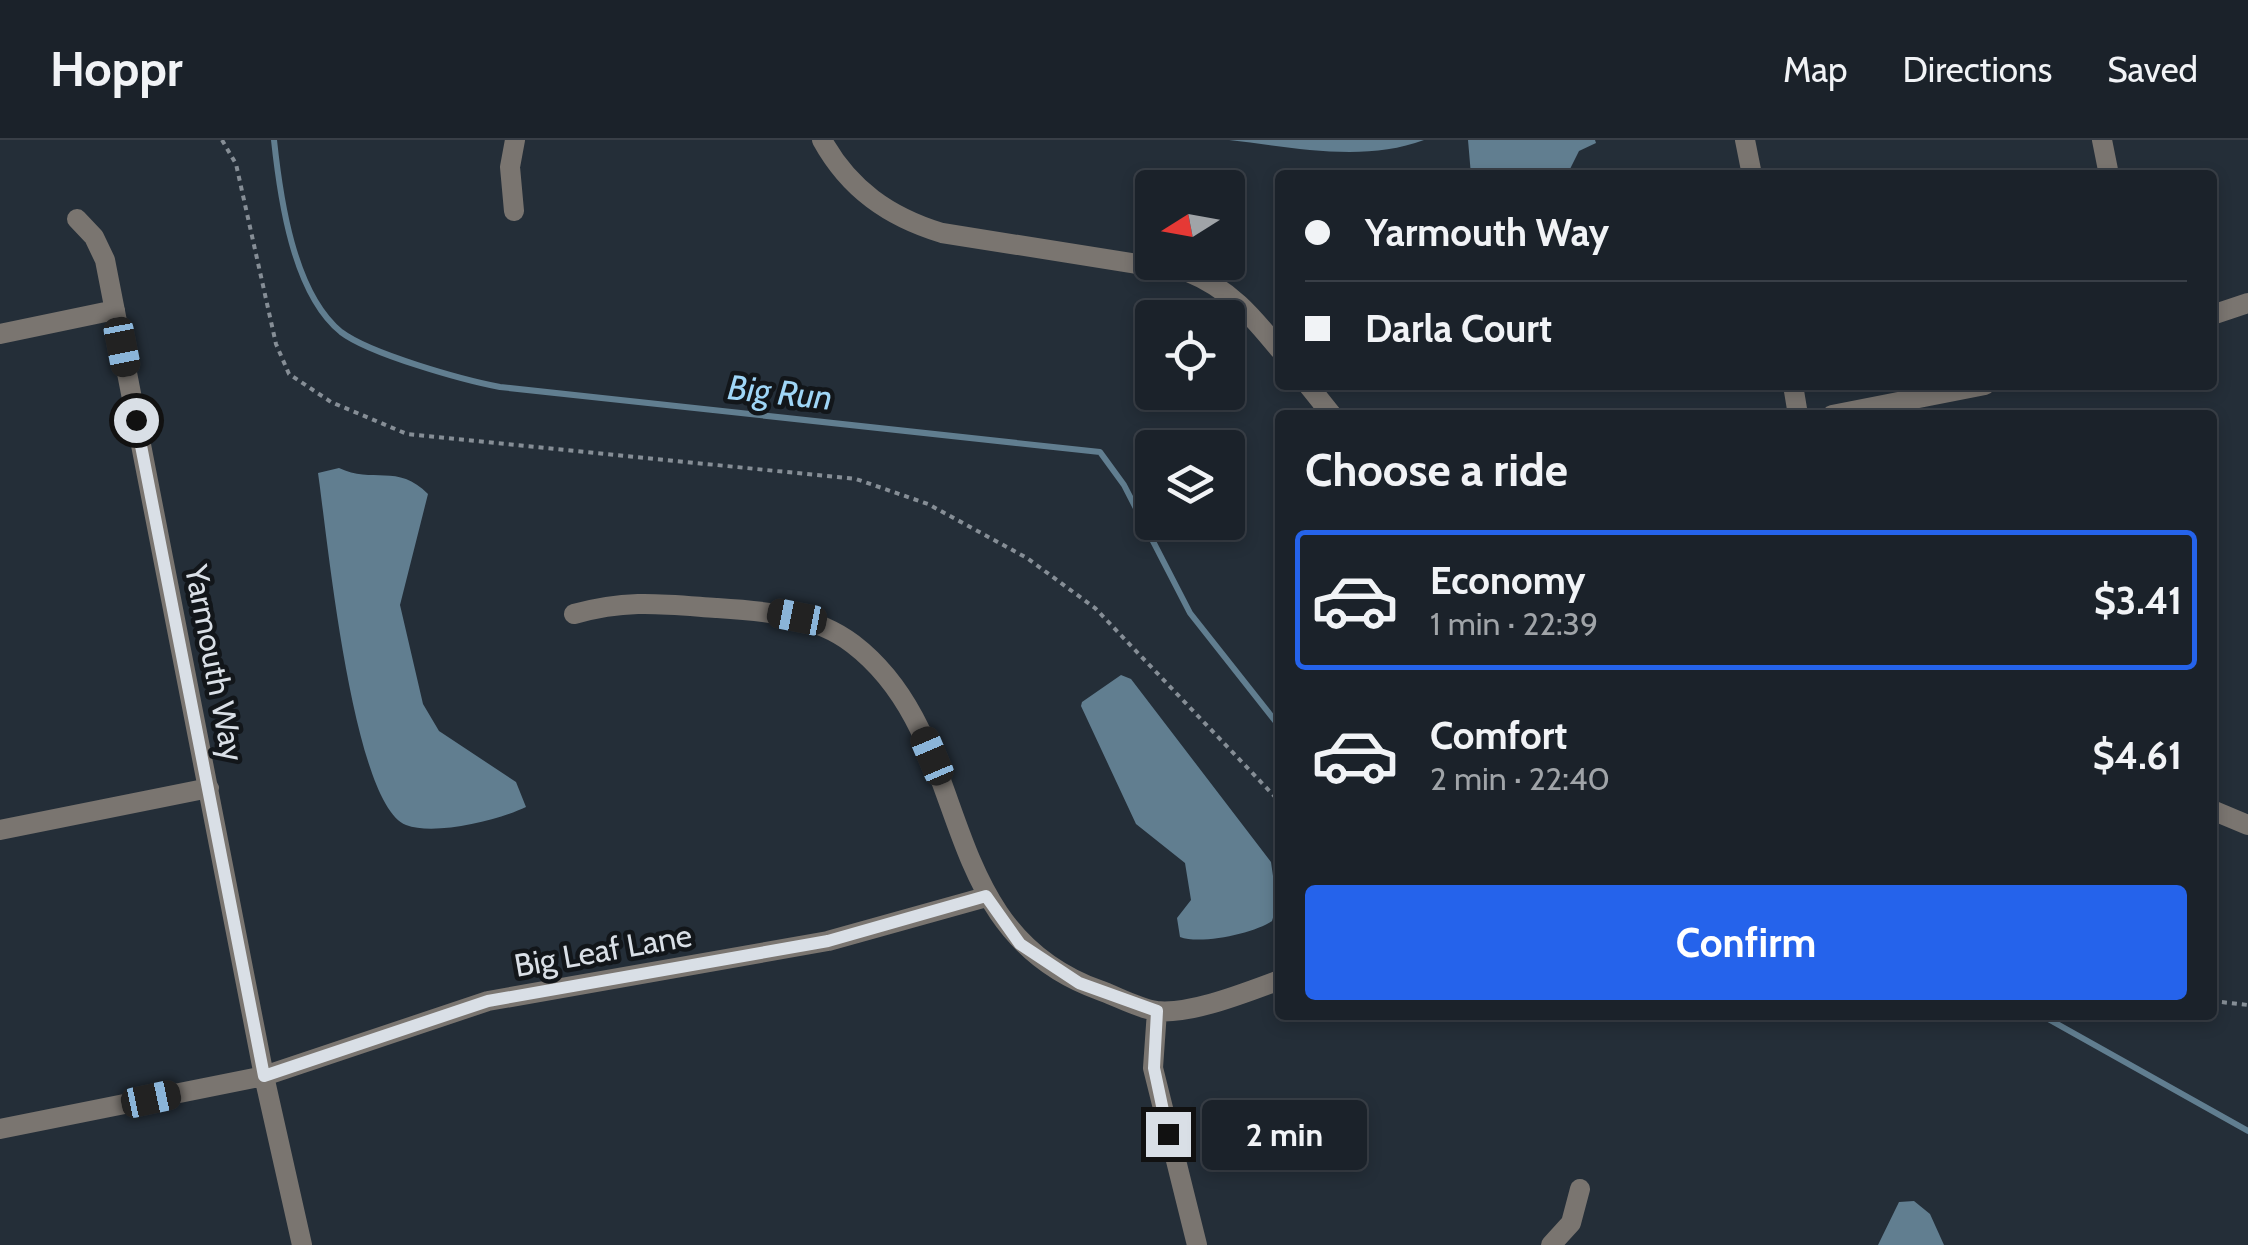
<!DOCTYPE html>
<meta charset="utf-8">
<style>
:root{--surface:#1b222a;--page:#242a32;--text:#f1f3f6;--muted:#a0a4a8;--line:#393f47;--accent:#2563eb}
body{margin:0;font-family:Cabin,sans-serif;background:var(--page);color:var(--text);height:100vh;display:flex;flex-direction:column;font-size:38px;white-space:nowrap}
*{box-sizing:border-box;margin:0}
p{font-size:32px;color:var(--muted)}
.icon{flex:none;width:55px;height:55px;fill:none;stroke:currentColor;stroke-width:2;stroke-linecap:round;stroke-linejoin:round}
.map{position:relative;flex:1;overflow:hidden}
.panel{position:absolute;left:1275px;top:270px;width:942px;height:610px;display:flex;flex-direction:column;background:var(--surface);border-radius:10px;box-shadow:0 5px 15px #0003,0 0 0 2px var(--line)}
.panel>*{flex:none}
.guide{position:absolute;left:1275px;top:30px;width:942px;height:220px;border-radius:10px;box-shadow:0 5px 15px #0003,0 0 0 2px var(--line);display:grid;align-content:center;height:220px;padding:0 30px;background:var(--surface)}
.needle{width:65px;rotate:259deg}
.buttons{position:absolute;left:1135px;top:30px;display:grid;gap:20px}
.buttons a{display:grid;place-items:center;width:110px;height:110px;border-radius:10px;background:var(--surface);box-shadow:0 5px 15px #0003,0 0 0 2px var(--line);font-size:50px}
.end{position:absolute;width:45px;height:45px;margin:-22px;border:12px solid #d9dfe6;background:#111;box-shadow:0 0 0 5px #111}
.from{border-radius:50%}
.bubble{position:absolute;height:70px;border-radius:10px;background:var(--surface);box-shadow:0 5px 15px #0003,0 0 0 2px var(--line);font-size:32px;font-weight:700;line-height:70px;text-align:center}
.car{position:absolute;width:30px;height:60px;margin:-30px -15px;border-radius:12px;box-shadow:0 0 8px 2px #0007;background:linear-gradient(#222 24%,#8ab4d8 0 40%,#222 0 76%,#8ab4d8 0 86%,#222 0)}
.guide b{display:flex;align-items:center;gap:35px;height:95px;font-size:38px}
.guide b+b{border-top:2px solid var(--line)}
.guide i{width:25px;height:25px;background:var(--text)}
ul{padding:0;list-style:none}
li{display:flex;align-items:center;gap:30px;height:140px;margin:0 20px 15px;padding:0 10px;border:5px solid transparent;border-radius:10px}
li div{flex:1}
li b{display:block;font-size:38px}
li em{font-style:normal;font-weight:700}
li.on{border-color:var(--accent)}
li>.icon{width:90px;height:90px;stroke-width:1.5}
h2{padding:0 30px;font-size:45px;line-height:120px}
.button{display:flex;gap:20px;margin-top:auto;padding:20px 30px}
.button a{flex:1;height:115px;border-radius:10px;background:var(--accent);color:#fff;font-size:40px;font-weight:700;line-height:115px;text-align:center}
header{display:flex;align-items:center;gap:60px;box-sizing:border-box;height:140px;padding:0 50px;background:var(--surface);border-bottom:2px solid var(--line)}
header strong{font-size:48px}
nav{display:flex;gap:55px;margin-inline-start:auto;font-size:35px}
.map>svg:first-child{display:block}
</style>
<header>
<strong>Hoppr</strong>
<nav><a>Map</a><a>Directions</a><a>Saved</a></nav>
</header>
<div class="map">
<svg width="2248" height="1105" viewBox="0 0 2248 1105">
<rect width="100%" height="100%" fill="#242e38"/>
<path fill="#617e90" d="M1229 0H1424C1363 23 1292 7 1229 0Z
M1468 0H1595L1596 3 1579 11 1567 35H1471Z
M339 328C372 344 398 323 428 354L400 465 423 564 439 591 516 642 526 667C499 680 435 696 406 685 352 664 327 393 318 333Z
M1121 535 1131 539 1271 722 1277 764 1272 781C1255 793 1201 805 1180 797L1177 778 1191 760 1185 723 1136 684 1081 566 1082 562Z
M1914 1061 1930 1074 1944 1105H1878L1899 1062Z"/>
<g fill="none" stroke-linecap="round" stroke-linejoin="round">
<path stroke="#617e90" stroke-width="6" d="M274 0C280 57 293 153 341 192 370 214 463 240 500 247L1100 312 1124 345 1190 473 1280 587
M2041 875 2248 991"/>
<path stroke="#868e96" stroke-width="4" stroke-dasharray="5 5" stroke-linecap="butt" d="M222 0 236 24 276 204 289 234 331 262 407 294 856 339 928 364 1027 418 1095 468 1280 662
M2212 861 2248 865"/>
<path stroke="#7a7570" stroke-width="20" d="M822 0C849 49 889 77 942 93L1188 132C1230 149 1252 176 1280 210
M1745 0 1752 35
M2102 0 2109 35
M514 71 510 27 515 0
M77 79 94 97 105 120 264 936 302 1105
M2212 175 2248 163
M0 194 115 170
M1308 245 1332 275
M1793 245 1798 275
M1832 275 1985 245
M574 474C628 459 662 464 716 468 763 471 814 474 853 504 977 599 929 789 1099 850 1116 856 1137 868 1156 871 1191 875 1247 852 1280 840
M2212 670 2248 685
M0 690 209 648
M1157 871 1153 928 1197 1105
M0 989 264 936 488 861 828 801 986 757
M1551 1105 1571 1083 1580 1049"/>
</g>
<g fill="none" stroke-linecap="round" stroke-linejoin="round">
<path stroke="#d9dfe6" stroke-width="12" d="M136 280 264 936 488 861 828 801 986 756 1020 804 1079 843 1157 871 1154 928 1168 994"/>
</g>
<g text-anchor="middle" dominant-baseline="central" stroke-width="9" stroke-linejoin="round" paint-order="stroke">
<g font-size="32" fill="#d9dfe6" stroke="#12161a">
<text transform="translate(215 523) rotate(79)">Yarmouth Way</text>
<text transform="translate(603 810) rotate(-10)">Big Leaf Lane</text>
</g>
<g font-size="35" font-style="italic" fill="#9fd6f7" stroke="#12161a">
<text transform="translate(780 252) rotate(6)">Big Run</text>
</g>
</g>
</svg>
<div class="buttons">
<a><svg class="needle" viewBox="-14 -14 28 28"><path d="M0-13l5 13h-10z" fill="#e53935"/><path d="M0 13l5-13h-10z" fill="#a0a4a8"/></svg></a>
<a><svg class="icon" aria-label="locate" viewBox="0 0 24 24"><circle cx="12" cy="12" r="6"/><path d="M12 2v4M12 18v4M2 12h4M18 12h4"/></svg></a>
<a><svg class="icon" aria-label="layers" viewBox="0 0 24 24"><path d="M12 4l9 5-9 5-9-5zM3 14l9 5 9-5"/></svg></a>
</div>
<i class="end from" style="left:136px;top:280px"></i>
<i class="end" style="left:1168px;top:994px"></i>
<div class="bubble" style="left:1202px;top:960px;width:165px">2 min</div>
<i class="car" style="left:122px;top:207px;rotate:169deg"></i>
<i class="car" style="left:797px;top:477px;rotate:281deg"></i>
<i class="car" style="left:932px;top:616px;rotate:337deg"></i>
<i class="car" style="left:151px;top:959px;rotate:78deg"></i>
<div class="guide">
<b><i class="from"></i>Yarmouth Way</b>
<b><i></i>Darla Court</b>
</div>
<section class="panel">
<h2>Choose a ride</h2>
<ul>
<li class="on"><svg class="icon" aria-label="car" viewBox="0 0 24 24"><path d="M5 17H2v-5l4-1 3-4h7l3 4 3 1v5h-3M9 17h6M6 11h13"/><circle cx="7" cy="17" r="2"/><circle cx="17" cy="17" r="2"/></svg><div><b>Economy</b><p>1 min · 22:39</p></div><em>$3.41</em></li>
<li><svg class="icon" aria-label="car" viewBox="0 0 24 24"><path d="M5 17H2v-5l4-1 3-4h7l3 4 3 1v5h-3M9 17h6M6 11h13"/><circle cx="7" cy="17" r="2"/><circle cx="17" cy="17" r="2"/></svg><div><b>Comfort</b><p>2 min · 22:40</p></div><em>$4.61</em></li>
</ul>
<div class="button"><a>Confirm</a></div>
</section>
</div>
